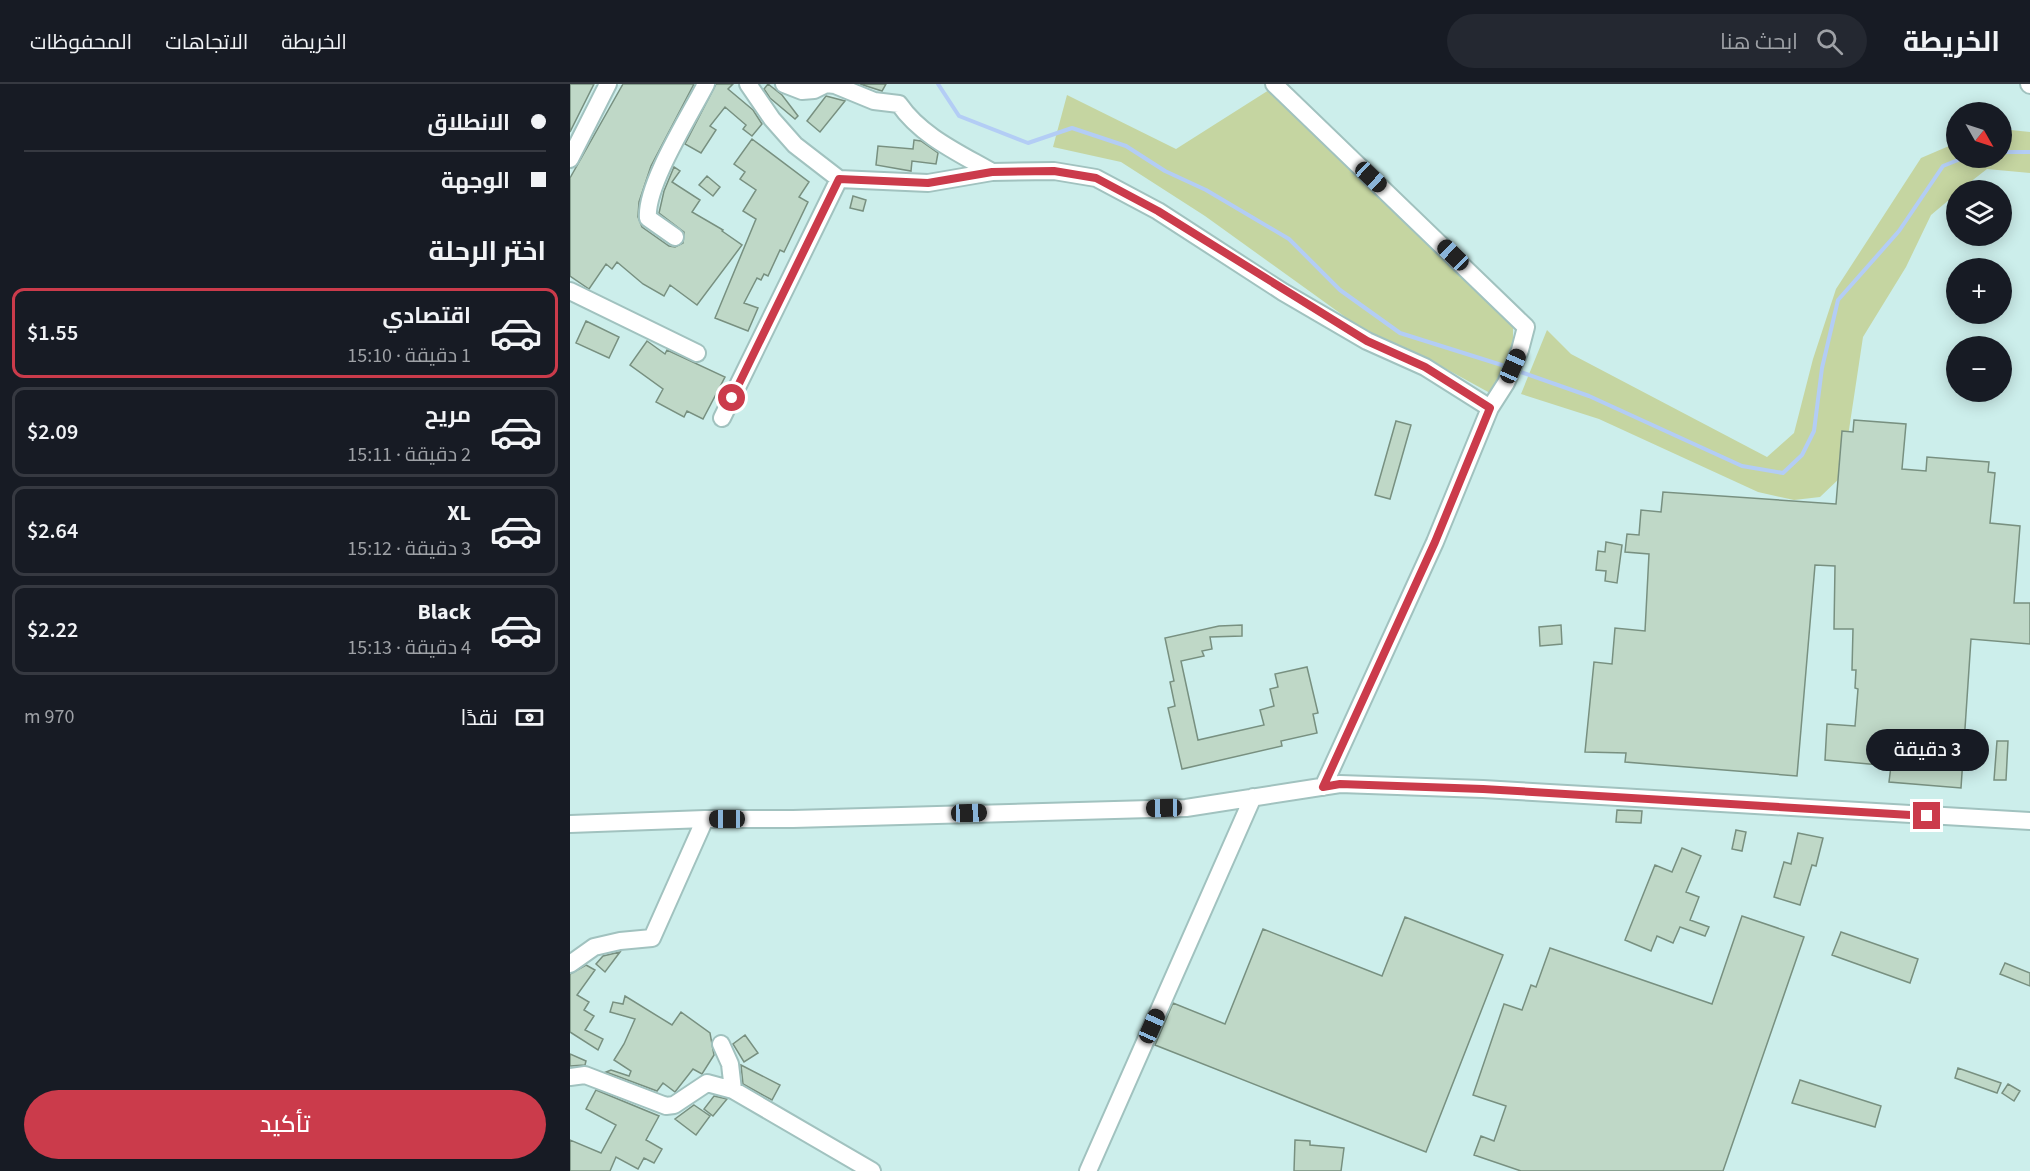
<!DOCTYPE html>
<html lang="ar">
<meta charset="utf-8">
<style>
:root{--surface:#171b24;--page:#242831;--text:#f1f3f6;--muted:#9ea1a6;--line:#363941;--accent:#cb3b4b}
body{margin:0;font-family:"Source Sans 3",Cairo,sans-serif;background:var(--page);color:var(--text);direction:rtl;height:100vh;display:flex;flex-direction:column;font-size:22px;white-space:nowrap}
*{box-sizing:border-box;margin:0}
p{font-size:20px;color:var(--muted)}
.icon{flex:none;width:33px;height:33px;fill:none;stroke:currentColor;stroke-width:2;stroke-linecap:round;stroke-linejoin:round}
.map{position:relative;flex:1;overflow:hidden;direction:ltr}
.drawer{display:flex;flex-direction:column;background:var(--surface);width:570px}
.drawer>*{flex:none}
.top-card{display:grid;align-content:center;height:132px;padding:0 24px;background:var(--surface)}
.needle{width:39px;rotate:129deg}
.controls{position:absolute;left:1376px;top:18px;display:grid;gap:12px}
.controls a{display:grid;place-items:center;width:66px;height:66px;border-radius:50%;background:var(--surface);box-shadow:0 3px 15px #0003;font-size:30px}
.end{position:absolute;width:27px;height:27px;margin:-14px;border:8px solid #cb3b4b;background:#fff;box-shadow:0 0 0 3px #fff}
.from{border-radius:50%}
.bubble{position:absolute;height:42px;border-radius:21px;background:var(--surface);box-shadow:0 3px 15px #0003;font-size:20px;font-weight:600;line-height:42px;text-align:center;direction:rtl}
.car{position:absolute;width:18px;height:36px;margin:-18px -9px;border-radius:8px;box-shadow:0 0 4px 2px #0007;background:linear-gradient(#222 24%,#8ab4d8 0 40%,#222 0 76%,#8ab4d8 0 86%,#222 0)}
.top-card b{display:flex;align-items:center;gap:21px;height:57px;font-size:22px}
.top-card b+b{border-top:2px solid var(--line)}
.top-card i{width:15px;height:15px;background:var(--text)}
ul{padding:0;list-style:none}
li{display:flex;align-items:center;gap:18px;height:90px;margin:0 12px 9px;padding:0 12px;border:3px solid var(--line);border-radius:12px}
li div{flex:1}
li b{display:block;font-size:22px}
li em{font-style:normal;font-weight:600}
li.current{border-color:var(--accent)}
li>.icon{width:54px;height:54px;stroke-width:1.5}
h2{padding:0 24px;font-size:27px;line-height:72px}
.pay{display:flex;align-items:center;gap:15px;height:66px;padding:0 24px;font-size:22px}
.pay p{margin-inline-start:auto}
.primary-button{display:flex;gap:12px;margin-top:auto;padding:12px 24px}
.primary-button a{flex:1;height:69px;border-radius:36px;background:var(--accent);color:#fff;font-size:24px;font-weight:600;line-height:69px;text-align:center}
header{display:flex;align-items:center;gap:36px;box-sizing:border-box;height:84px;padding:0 30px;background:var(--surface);border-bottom:2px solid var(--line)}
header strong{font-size:28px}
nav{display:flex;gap:33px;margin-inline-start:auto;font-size:21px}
.search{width:420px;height:54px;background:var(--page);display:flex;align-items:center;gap:15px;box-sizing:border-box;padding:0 21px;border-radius:33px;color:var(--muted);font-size:22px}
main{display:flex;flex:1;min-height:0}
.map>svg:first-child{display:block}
</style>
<header>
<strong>الخريطة</strong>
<div class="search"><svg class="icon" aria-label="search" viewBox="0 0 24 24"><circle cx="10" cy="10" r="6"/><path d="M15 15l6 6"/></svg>ابحث هنا</div>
<nav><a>الخريطة</a><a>الاتجاهات</a><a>المحفوظات</a></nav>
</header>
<main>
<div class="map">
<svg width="1460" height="1087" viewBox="0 0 1460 1087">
<rect width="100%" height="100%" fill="#cceeeb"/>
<path fill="#c5d5a1" d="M699 6 943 243V264L920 309 858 275 792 245 635 132 551 78 483 63 497 11 606 65Z
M1431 45 1460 48V89L1417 85 1390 106H1386V110L1361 131 1336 183 1293 253 1272 392 1250 413 1224 416 1188 408 1029 335 951 310 977 246 1001 270 1197 373 1224 349 1243 275 1266 205 1351 74 1386 59V74H1431Z"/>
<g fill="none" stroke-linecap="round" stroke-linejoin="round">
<path stroke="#b3cdf5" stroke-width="4" d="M368 0 389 32 458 59 502 44 556 62 595 87 636 106 719 155 770 206 830 249 938 283
M1431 68H1460
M948 287 1019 312 1172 382 1213 389 1232 371 1244 347 1252 284 1268 216 1329 147 1373 82 1393 74"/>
</g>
<path fill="#bfd8c7" stroke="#789080" stroke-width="1.5" d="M0 0H24L0 48Z
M53 0H124L81 82 69 118 68 133 72 143 99 162 105 163 113 159 114 148 89 129 94 107 104 83 110 87 102 98 130 116 122 128 153 146 152 147 172 161 127 221 100 201 94 212 73 200 47 178 42 185 36 180 19 205 0 192V94Z
M146 0H163L158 5 183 26 192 40 182 52 173 45 176 41 155 23 140 42 146 46 131 69 115 60Z
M198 0 212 11 228 32 225 35 200 14 194 5Z
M290 0H316L312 7Z
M256 12 275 17 250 48 237 37Z
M182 55 239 98 229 113 238 118 214 168 210 166 198 192 194 190 191 196 187 194 174 219 188 224 178 247 145 234 186 135 173 127 186 106 170 95 175 88 164 80Z
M344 56 351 57 368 69 366 80 342 77 341 87 306 81 308 62 343 65Z
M137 92 150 103 143 112 129 101Z
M283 112 296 116 293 127 280 124Z
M16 237 49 253 39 274 6 259Z
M77 257 95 270 97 266 155 293 133 335 117 327 114 333 86 318 93 305 60 281Z
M1284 336 1336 340 1332 385 1356 387 1357 373 1419 378 1418 388 1425 389 1420 439 1450 442 1444 519H1460V560L1401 555 1391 704 1319 698 1321 682 1255 676 1257 640 1285 642 1288 605 1285 604 1286 586H1282L1283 545H1264L1265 482 1245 481 1227 692 1055 678 1056 669 1015 668 1024 578 1042 580 1045 544 1075 547 1079 470 1055 468 1057 450 1069 451 1071 426 1091 428 1093 408 1266 420 1272 347 1283 348Z
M826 337 841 341 820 415 805 411Z
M1036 458 1052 461 1047 499 1035 497 1036 487 1026 486 1028 467 1035 468Z
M672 541V552L640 553 642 565 632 567 634 572 611 577 628 656 694 641 690 626 704 622 700 605 708 603 705 590 737 583 748 629 743 630 747 649 711 657 712 662 612 685 598 624 605 622 600 598 604 597 595 554 649 542Z
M991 541 992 560 970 562 969 543Z
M1427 657H1438L1436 696H1424Z
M1047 726 1072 727 1071 739 1046 738Z
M1166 746 1176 748 1172 767 1162 765Z
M1228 749 1253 754 1246 782 1242 781 1230 821 1204 813 1214 778 1221 780Z
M1112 764 1131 772 1116 808 1129 813 1120 836 1139 843 1135 852 1110 843 1103 859 1087 852 1081 867 1055 856 1085 781 1102 788Z
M1172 832 1234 853 1153 1087H951L904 1071 911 1052 924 1057 936 1022 903 1011 934 920 952 926 961 901 966 903 980 864 1142 920Z
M835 833 933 871 856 1068 585 961 603 919 655 940 693 845 812 892Z
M1271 848 1348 875 1340 899 1262 871Z
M50 868 35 888 26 880 33 872Z
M1435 879 1460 889V902L1430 890Z
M16 881 25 886 7 911 19 918 14 926 24 932 15 946 33 955 28 966 0 948V890Z
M55 912 102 941 111 928 140 949 144 971 132 990 123 985 105 1008 93 999 87 1007 36 988 41 986 59 992 61 987 44 976 54 960 65 935 40 928 43 918 53 920Z
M175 951 188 969 174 978 163 960Z
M0 970 16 977 15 981 0 982Z
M171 981 210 1001 202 1016 173 1000Z
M1388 984 1431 999 1427 1009 1385 994Z
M1230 996 1311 1022 1305 1043 1222 1019Z
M1438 1000 1450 1007 1444 1017 1432 1009Z
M26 1006 89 1032 76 1056 92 1065 84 1079 74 1074 68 1085 46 1073 40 1087H0V1056L31 1069 46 1041 16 1025Z
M144 1012 157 1015 143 1032 134 1025Z
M124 1021 140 1032 126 1051 105 1035Z
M725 1056 740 1057V1061L774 1064 771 1087H724Z"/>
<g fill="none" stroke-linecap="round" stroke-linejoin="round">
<defs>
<path id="minor" d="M178 0 202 35 225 61 269 95 358 99 422 88 484 87 526 94 588 127 713 208 797 257 855 283 920 324
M214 0 232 7 244 6 256 0 265 1 304 17 329 20C351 52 389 69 422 88
M704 0 956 243 950 266 936 299 920 324 865 458 753 703
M1459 0 1460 1
M0 75 38 0
M105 153 78 134C75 102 120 31 136 0
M0 207 127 269
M152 334 269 95
M0 740 135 735H223L616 724 770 700 913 705 1460 737
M0 880 24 863 50 857 82 854 135 735
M151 960 160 980 163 1006
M0 993 15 991 96 1022 104 1021 137 999 163 1006 302 1087
M518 1087 683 713"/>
</defs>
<use href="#minor" stroke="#a1c2bf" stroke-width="20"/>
<use href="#minor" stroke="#fff" stroke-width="16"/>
</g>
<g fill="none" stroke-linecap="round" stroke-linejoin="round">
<path stroke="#cb3b4b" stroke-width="8" d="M162 314 269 95 358 99 422 88 484 87 526 94 588 127 797 257 855 283 920 324 865 458 753 703 770 700 913 705 1357 732"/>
</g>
</svg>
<div class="controls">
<a><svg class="needle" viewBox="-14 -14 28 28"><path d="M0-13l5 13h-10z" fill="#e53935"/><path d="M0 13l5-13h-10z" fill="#9ea1a6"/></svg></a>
<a><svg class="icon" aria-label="layers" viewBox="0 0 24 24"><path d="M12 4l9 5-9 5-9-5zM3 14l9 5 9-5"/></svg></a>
<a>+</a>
<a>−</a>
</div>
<i class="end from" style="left:162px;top:314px"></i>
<i class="end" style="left:1357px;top:732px"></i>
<div class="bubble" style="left:1296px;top:645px;width:123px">3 دقيقة</div>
<i class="car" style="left:801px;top:93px;rotate:133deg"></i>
<i class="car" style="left:883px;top:171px;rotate:314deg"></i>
<i class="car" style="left:943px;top:282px;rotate:24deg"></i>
<i class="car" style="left:594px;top:724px;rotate:269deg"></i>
<i class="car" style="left:399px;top:729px;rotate:88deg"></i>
<i class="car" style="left:157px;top:735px;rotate:270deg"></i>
<i class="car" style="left:582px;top:942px;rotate:24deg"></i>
</div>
<section class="drawer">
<div class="top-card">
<b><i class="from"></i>الانطلاق</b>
<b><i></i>الوجهة</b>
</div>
<h2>اختر الرحلة</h2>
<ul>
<li class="current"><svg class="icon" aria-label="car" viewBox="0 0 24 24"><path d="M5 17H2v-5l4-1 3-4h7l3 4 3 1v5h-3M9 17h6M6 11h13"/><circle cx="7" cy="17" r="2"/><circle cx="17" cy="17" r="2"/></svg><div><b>اقتصادي</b><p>1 دقيقة · 15:10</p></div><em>$1.55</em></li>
<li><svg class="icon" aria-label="car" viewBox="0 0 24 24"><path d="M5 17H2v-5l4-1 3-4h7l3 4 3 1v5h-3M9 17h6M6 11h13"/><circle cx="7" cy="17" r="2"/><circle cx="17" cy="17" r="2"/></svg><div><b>مريح</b><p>2 دقيقة · 15:11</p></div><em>$2.09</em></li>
<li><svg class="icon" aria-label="car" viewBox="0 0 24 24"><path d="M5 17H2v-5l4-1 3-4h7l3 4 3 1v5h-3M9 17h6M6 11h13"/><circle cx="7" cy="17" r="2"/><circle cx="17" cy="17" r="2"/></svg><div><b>XL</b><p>3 دقيقة · 15:12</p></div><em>$2.64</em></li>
<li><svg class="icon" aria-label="car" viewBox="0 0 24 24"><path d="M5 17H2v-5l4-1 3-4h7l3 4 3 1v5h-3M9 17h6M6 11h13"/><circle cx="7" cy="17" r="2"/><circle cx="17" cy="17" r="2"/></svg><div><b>Black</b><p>4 دقيقة · 15:13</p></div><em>$2.22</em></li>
</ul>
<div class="pay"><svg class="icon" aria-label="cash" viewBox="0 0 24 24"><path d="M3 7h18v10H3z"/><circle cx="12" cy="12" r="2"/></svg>نقدًا<p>970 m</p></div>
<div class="primary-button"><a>تأكيد</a></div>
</section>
</main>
